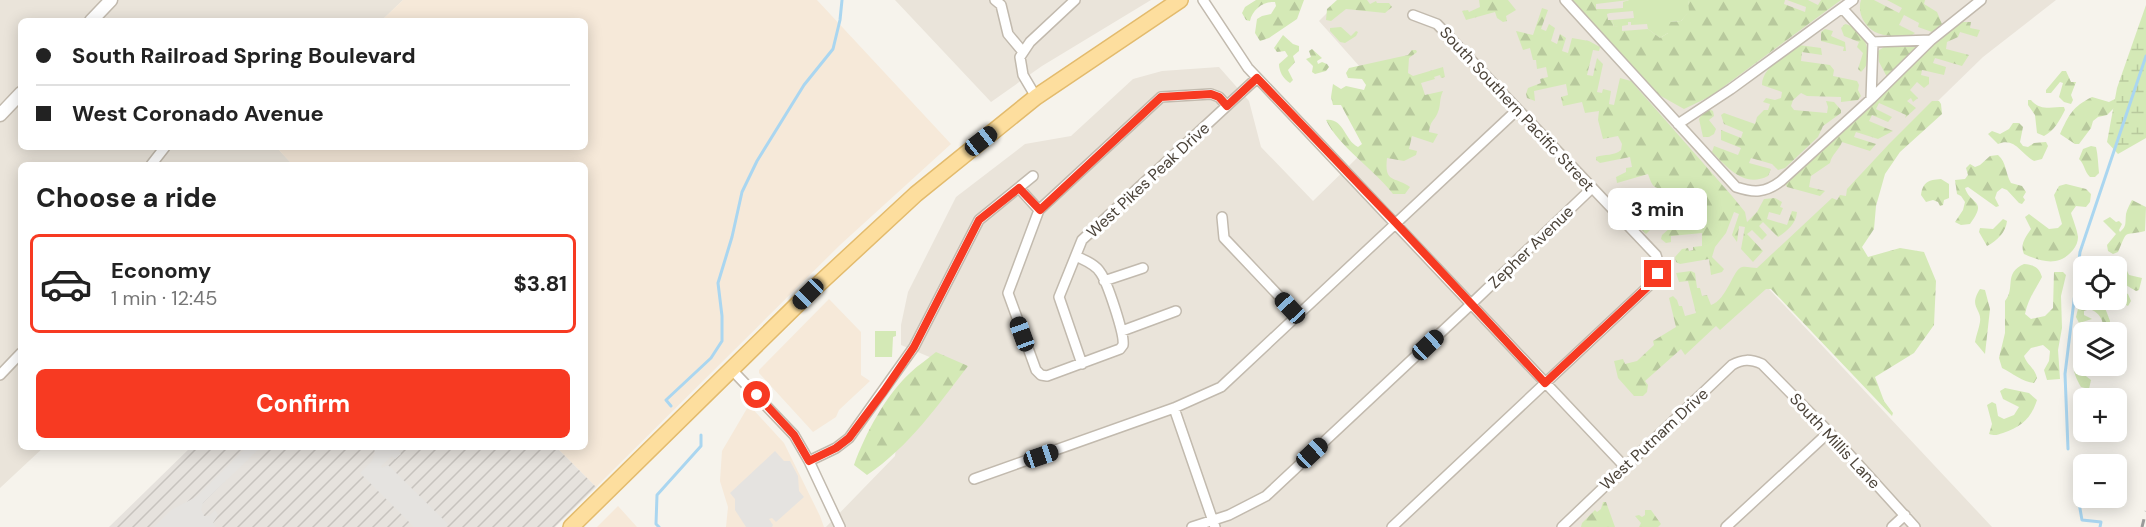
<!DOCTYPE html>
<meta charset="utf-8">
<style>
:root{--surface:#fff;--page:#f2f2f2;--text:#222;--muted:#767676;--line:#e0e0e0;--accent:#f73a22}
body{margin:0;font-family:"DM Sans",sans-serif;background:var(--page);color:var(--text);height:100vh;display:flex;flex-direction:column;font-size:22px;white-space:nowrap}
*{box-sizing:border-box;margin:0}
p{font-size:20px;color:var(--muted)}
.icon{flex:none;width:33px;height:33px;fill:none;stroke:currentColor;stroke-width:2;stroke-linecap:round;stroke-linejoin:round}
.map{position:relative;flex:1;overflow:hidden}
.sheet{position:absolute;left:18px;top:162px;width:570px;height:288px;display:flex;flex-direction:column;background:var(--surface);border-radius:9px;box-shadow:0 3px 15px #0003}
.sheet>*{flex:none}
.hud{position:absolute;left:18px;top:18px;width:570px;height:132px;border-radius:9px;box-shadow:0 3px 15px #0003;display:grid;align-content:center;height:132px;padding:0 18px;background:var(--surface)}
.fabs{position:absolute;left:2073px;top:256px;display:grid;gap:12px}
.fabs a{display:grid;place-items:center;width:54px;height:54px;border-radius:9px;background:var(--surface);box-shadow:0 3px 15px #0003;font-size:30px}
.end{position:absolute;width:27px;height:27px;margin:-14px;border:8px solid #f73a22;background:#fff;box-shadow:0 0 0 3px #fff}
.from{border-radius:50%}
.bubble{position:absolute;height:42px;border-radius:9px;background:var(--surface);box-shadow:0 3px 15px #0003;font-size:20px;font-weight:700;line-height:42px;text-align:center}
.car{position:absolute;width:18px;height:36px;margin:-18px -9px;border-radius:8px;box-shadow:0 0 4px 2px #0007;background:linear-gradient(#222 24%,#8ab4d8 0 40%,#222 0 76%,#8ab4d8 0 86%,#222 0)}
.hud b{display:flex;align-items:center;gap:21px;height:57px;font-size:22px}
.hud b+b{border-top:2px solid var(--line)}
.hud i{width:15px;height:15px;background:var(--text)}
ul{padding:0;list-style:none}
li{display:flex;align-items:center;gap:18px;height:99px;margin:0 12px 9px;padding:0 6px;border:3px solid var(--line);border-radius:9px}
li div{flex:1}
li b{display:block;font-size:22px}
li em{font-style:normal;font-weight:700}
li.current{border-color:var(--accent)}
li>.icon{width:54px;height:54px;stroke-width:1.5}
h2{padding:0 18px;font-size:27px;line-height:72px}
.cta{display:flex;gap:12px;margin-top:auto;padding:12px 18px}
.cta a{flex:1;height:69px;border-radius:9px;background:var(--accent);color:#fff;font-size:24px;font-weight:700;line-height:69px;text-align:center}
.map>svg:first-child{display:block}
</style>
<div class="map">
<svg width="2146" height="527" viewBox="0 0 2146 527">
<defs>
<pattern id="industrial-furrows" width="10" height="10" patternUnits="userSpaceOnUse" patternTransform="scale(1.5)"><rect width="10" height="10" fill="#e6e2dd"/><path d="M-1 1l2-2M0 10L10 0M9 11l2-2" fill="none" stroke="#c7c3be"/></pattern>
<pattern id="forest-firs" width="22" height="20" patternUnits="userSpaceOnUse" patternTransform="scale(1.5)"><rect width="22" height="20" fill="#d4e9b6"/><path d="M5 1l3.5 6h-7zM16 11l3.5 6h-7z" fill="#b8c99d"/></pattern>
<pattern id="wetland-marsh" width="20" height="14" patternUnits="userSpaceOnUse" patternTransform="scale(1.5)"><rect width="20" height="14" fill="#d4e9b6"/><path d="M1 5h8M5 5V1M11 12h8M15 12V8" fill="none" stroke="#b8c99d"/></pattern>
</defs>
<rect width="100%" height="100%" fill="#f6f3ec"/>
<path fill="#eae4da" d="M0 0H403L381 21H21V147H276L293 165H21V447H44L0 488Z
M895 0H1151L1042 66 991 102Z
M1340 0H1627L1681 57 1766 0H2056L1983 57 1906 132 1877 176 1756 275 1992 527H826L895 456 900 417 932 358 901 345V325L908 292 956 197 1025 144 1071 136 1133 79 1162 71 1219 67 1249 101 1261 147 1313 201 1402 114 1319 21Z"/>
<path fill="#f6e9d9" d="M403 0H817L951 144 840 245 596 487 556 447H585V165H293L276 147H585V21H381Z
M829 299 861 332V375L870 381 839 410 836 417 813 432 759 373V370Z
M749 405 784 443 820 516 824 527H726L728 507 720 481 722 451Z
M618 506 637 527H597Z"/>
<path fill="url(#industrial-furrows)" d="M191 447H556L596 487 555 527H109Z"/>
<path fill="#d4e9b6" d="M1629 0H1688L1690 11 1681 21 1670 22 1668 33 1660 38 1648 29 1647 24 1631 25V22H1628V25L1614 27 1612 20 1634 18 1633 11 1610 13V9L1623 8V2Z
M875 331H896V336L893 337 892 357H875Z"/>
<path fill="url(#forest-firs)" d="M1256 0H1304L1297 19 1269 38 1260 41 1255 33 1257 19 1262 16 1271 14 1276 6 1275 2C1263 1 1252 10 1250 21L1246 20 1242 13 1245 7Z
M1337 0H1367L1370 4 1376 1 1377 3H1389L1392 7 1385 13 1346 9 1331 21 1326 20 1327 9Z
M1479 0H1508L1516 10 1506 16 1507 21 1503 22 1497 18 1495 12 1466 20 1462 11 1468 10 1469 12 1480 7Z
M1572 0H1629L1596 4V9H1610V13L1607 14 1608 20H1612L1614 27 1622 25V31L1648 29 1660 38 1668 33 1667 27 1670 22 1681 21 1689 11 1688 0H1785L1784 4 1805 12 1806 7 1787 0H1808L1818 5 1821 0H1841L1711 96 1684 109 1659 95Z
M1861 0H1874L1899 13 1902 8 1887 0H1925L1924 4 1937 12 1942 24 1932 32 1918 27 1919 23 1904 15 1899 25 1915 33 1909 37C1899 36 1884 37 1875 32 1864 26 1857 12 1861 0Z
M1542 8 1548 10 1541 29 1546 31 1549 24 1555 28 1551 41 1557 44 1560 34 1566 38 1562 51 1568 53 1572 38 1589 41 1600 47 1599 51 1593 50 1587 75 1593 76 1597 58 1603 64 1597 92 1602 93 1603 89 1611 91 1609 104 1614 105 1620 78 1631 81 1732 196 1745 212 1747 222 1757 212 1764 199 1775 198 1782 202 1780 207 1783 208 1780 215 1769 212 1767 219 1787 225 1792 211 1797 212C1796 224 1787 231 1778 237L1763 222 1759 226 1767 235 1762 240 1752 230 1747 234 1763 251 1753 262 1741 249 1745 227 1739 226 1737 242 1732 235 1739 214 1734 212 1726 233 1715 247 1712 257 1724 269 1722 272 1711 275 1709 259 1680 264 1676 262 1675 257 1682 249 1688 248 1689 251 1693 250V247L1702 246V233L1671 236V242L1666 243 1661 239 1662 235 1670 228 1676 227V224L1686 222 1683 210 1652 218 1653 227 1646 234 1637 225 1650 211 1671 207 1667 191C1653 187 1653 188 1648 174L1617 183 1616 177 1626 172V168L1632 167 1630 157 1600 163 1596 160V157C1605 154 1614 156 1621 150L1622 144 1618 136 1603 139 1598 120 1599 111 1585 113 1582 102 1563 106 1561 97 1568 95 1566 84 1534 91 1535 101 1527 98 1526 94 1528 88 1541 83 1540 79 1548 77 1546 67 1537 69 1536 60H1533L1530 48 1523 50 1516 31 1533 35Z
M1959 22H1971L1970 28 1980 30 1977 37 1960 32 1958 37 1947 42 1946 49 1969 55 1962 66 1935 58 1933 63 1946 67 1944 75 1922 70 1921 75 1929 77V84L1924 88 1917 82 1910 90 1918 98 1913 102 1911 98 1907 101 1916 108 1905 118 1906 115 1879 103 1876 109 1892 117 1888 122 1872 115 1869 121 1893 131 1878 139 1856 132 1854 137 1876 144 1870 151 1842 142C1839 150 1832 154 1830 163L1811 176 1809 187 1825 191 1820 196 1787 187 1783 181Z
M1845 24C1864 27 1877 59 1861 72L1858 69 1863 53 1857 47 1859 42 1844 36 1841 28Z
M1341 27 1351 36 1356 31 1358 32 1356 36 1345 43 1340 42 1330 31V28Z
M1825 29 1833 31 1831 36 1845 42 1846 51H1843L1844 47 1821 41V32Z
M1283 35 1293 44 1299 46V51L1293 56 1295 62 1288 70 1293 80 1290 83C1283 79 1279 71 1279 64L1288 56 1285 51 1277 52 1274 48Z
M1799 45 1821 48 1822 55 1802 52 1801 61 1830 65 1834 70 1833 76 1857 81 1859 85 1858 90 1861 96 1858 100 1841 102V97L1807 96 1801 93 1793 100 1791 106 1794 110 1827 113 1828 107 1826 101 1834 102 1841 110V113L1823 126 1818 137 1785 168 1778 170 1772 164 1751 158 1749 163 1771 169 1768 176C1744 188 1728 168 1712 152L1714 146 1738 155 1741 148 1721 140V130L1741 138 1743 132 1724 124 1721 115 1724 113 1755 124 1757 117 1764 110H1768L1770 104 1763 102 1766 98 1775 100 1781 98 1782 92 1762 85C1762 67 1786 55 1799 45Z
M1912 45 1917 47 1918 49 1887 77 1879 62 1878 51 1884 47Z
M1312 49 1322 58 1317 61 1318 64 1322 62 1327 64 1329 67 1326 71 1315 74 1312 72 1313 66 1306 59 1311 57 1309 51Z
M1412 50H1416L1417 52 1409 58 1408 73 1413 76 1443 67 1445 77 1441 78 1440 75 1434 77 1435 79 1421 83 1425 95 1443 91C1439 99 1441 105 1438 112 1434 122 1431 119 1429 132L1438 134 1433 143 1412 136 1409 149 1417 151 1416 155 1404 161 1387 158C1384 184 1395 176 1410 187L1405 194H1393C1374 169 1339 147 1326 120 1344 118 1344 140 1358 147L1362 144 1341 105H1333L1331 97 1333 84 1341 89 1346 86 1364 90 1366 85 1362 79 1348 78 1346 73 1349 68 1408 55Z
M2062 71H2066L2071 82H2076L2071 95 2073 100 2071 104 2064 102 2059 97 2063 83 2060 82 2051 93H2046V90Z
M2092 97 2109 102 2117 98 2118 104 2107 115 2098 117 2093 121 2091 128 2079 144H2075L2060 134C2069 115 2072 107 2092 97Z
M2028 100H2031C2040 111 2052 107 2064 107L2065 110C2060 120 2054 131 2044 136L2037 133 2035 115 2028 105Z
M1932 101H1939L1941 104 1942 114 1900 152 1885 174 1876 206 1874 229 1862 247 1868 257 1900 248 1924 252 1936 281 1934 325 1914 353 1875 377 1884 401 1893 413 1892 416 1771 289H1766L1720 330 1716 326 1685 355 1681 349 1645 381 1648 385 1647 392 1643 396H1634L1618 378 1614 361 1623 359 1625 364 1637 361 1654 345 1653 341 1676 327 1669 298 1673 296 1677 300 1679 306H1682L1685 316 1696 313 1688 281 1679 282 1676 273 1691 271 1695 273 1697 288H1700L1702 296 1707 295 1711 305C1727 300 1733 269 1742 267 1746 266 1753 268 1757 268L1832 198 1837 200 1840 195 1846 196 1847 189 1889 144Z
M1709 109 1713 111 1714 116 1709 120 1716 129 1714 134 1709 137H1703L1699 119 1703 112Z
M2013 123H2019L2023 127 2020 142 2023 146 2028 147 2034 143 2046 142 2048 146 2042 159 2034 161C2021 154 2015 137 1998 144L1988 134 1992 131 2000 134 2009 129Z
M2091 146 2096 147C2098 155 2098 164 2099 173L2095 177H2090C2084 171 2085 165 2079 159L2083 149Z
M1998 155C2007 163 2005 173 2011 183L2022 186 2026 192 2023 197 2025 200 2022 204 2019 203 2007 190 2002 188 1997 192 1995 198 1999 206 1996 207 1968 187 1965 188C1971 206 1988 199 1970 224L1961 225 1955 222 1963 210 1965 202 1961 196 1957 194 1955 180 1965 179 1968 175 1966 168 1970 164 1975 167 1980 165 1990 156Z
M1941 179 1949 184V198L1944 200 1943 205 1940 206 1938 202 1933 200 1926 202 1921 195C1923 182 1928 180 1941 179Z
M2066 184 2086 189 2091 194 2090 202 2086 207 2076 206 2071 213C2073 220 2077 229 2078 237 2078 242 2076 246 2073 250 2059 267 2042 262 2024 254 2020 244 2025 238 2031 229L2025 217 2029 214 2049 229 2058 228 2062 224 2054 195 2059 186Z
M2132 200 2146 207 2145 231C2122 237 2129 227 2118 252L2113 254 2108 251 2107 245 2116 234 2103 221 2110 217 2116 222 2119 221 2122 224 2119 230 2120 232C2127 226 2125 223 2126 214 2127 209 2130 204 2132 200Z
M2003 219 2007 221C2006 232 1997 241 1987 246L1979 232 1980 228 1993 229Z
M2117 261 2125 267 2129 275 2142 278 2139 290 2136 291 2124 284 2119 285V289L2128 294 2131 301 2128 306 2124 304 2120 296 2117 295 2116 267H2104V264L2108 262 2113 263Z
M2024 264C2034 265 2039 267 2042 277 2035 290 2028 299 2025 314L2031 319 2045 316 2053 308 2054 272H2063L2066 275 2061 296 2062 328 2058 350 2060 379 2047 380 2044 370 2049 361 2050 351 2043 345 2031 348 2024 356C2027 365 2035 368 2037 378L2034 383C2023 382 2012 373 2002 368L1999 358 2005 333V301C2016 288 2003 273 2024 264Z
M2083 288 2084 300H2102L2110 321 2108 333H2098C2108 324 2100 313 2090 309L2084 311V315L2092 319 2079 323 2076 317Z
M1980 289 1985 290 1990 309 1985 354 1975 342C1976 335 1979 329 1980 322 1982 308 1968 308 1980 289Z
M2083 327 2092 333H2084V366H2092L2084 370 2082 373 2091 380 2089 389 2081 387C2073 373 2070 363 2078 349 2076 340 2078 334 2083 327Z
M936 352 968 366C937 406 910 446 867 475L854 465C865 434 886 395 910 373 918 365 928 359 936 352Z
M2005 388 2029 393 2037 400C2031 419 2021 427 2003 433 1997 435 1995 436 1989 434L1992 424 1987 405 1992 402 1996 404 1998 416 2004 419 2014 415 2019 407 2003 399 2000 391Z
M1603 502H1606L1615 527H1581L1582 523 1595 510 1597 512 1601 509Z
M1645 510H1651L1661 524 1658 527H1639L1641 523 1635 516 1639 515 1642 517 1645 515Z"/>
<path fill="url(#wetland-marsh)" d="M2146 5V138L2118 154 2107 142 2117 88Z"/>
<path fill="#e5e3e0" d="M247 447H261L203 503 201 510 204 516H209L215 510 218 515 213 523 216 527H154L171 510 196 497Z
M374 447H400L399 451 401 454 395 459 392 456 381 466 382 468 388 465 448 524 445 527H414L360 473 372 461 375 454Z
M775 451 784 461H790L798 476 799 491 804 497 776 522 772 518 769 519 773 525 772 527H746L735 510V499L730 493Z"/>
<g fill="none" stroke-linecap="round" stroke-linejoin="round">
<path stroke="#aad6f0" stroke-width="3" d="M671 406 666 400 711 358 722 341V316L718 283 732 237 742 192 757 161 804 85 833 49 840 20 842 0
M2068 449 2065 374 2080 252 2146 56
M2076 486 2082 520 2101 522 2100 527
M659 527 656 524 657 495 701 446V435"/>
<defs>
<path id="minor" d="M995 0 1001 5 1008 34 1023 52
M1203 0 1248 68 1625 467
M1565 0 1736 187C1754 193 1765 193 1781 181L1871 99 1931 40 1981 0
M1842 8 1873 42 1931 40
M1036 97 1023 75 1020 57 1030 42 1075 0
M1871 99 1873 42
M1678 124 1731 89 1853 0
M151 165 165 147
M1019 188 1039 210
M1222 217 1224 238 1298 316
M1076 256C1084 260 1095 264 1100 272 1107 281 1125 335 1123 345L1120 349 1047 376 1041 375 1036 370 1008 293 1039 210 1161 97 1211 94 1219 97 1227 106
M1104 281 1143 268
M1122 331 1176 311
M1082 364 1059 297 1082 240 1257 78
M732 370 794 435 809 461 840 527
M0 375 21 353
M1174 408 1215 527
M809 461 836 448 849 438 914 347 979 220 1033 176
M974 479 1174 408 1221 387 1517 110
M1192 527 1229 515 1266 496 1465 310 1592 188
M1392 527 1655 280 1660 268 1656 255 1437 24 1413 15
M1562 527 1732 365C1743 359 1750 359 1762 364L1829 432 1915 527
M1726 527 1829 432
M1892 527 1905 515"/>
<path id="tertiary" d="M91 21 111 0
M0 115 21 93"/>
<path id="primary" d="M571 527 808 294 916 194 1036 97 1180 0"/>
</defs>
<use href="#minor" stroke="#c2baae" stroke-width="12"/>
<use href="#tertiary" stroke="#c2baae" stroke-width="15"/>
<use href="#primary" stroke="#e3bb6d" stroke-width="18"/>
<use href="#minor" stroke="#fff" stroke-width="9"/>
<use href="#tertiary" stroke="#fff" stroke-width="12"/>
<use href="#primary" stroke="#fdde9e" stroke-width="15"/>
<path stroke="#9a9a9a" stroke-width="3" stroke-dasharray="8 8" stroke-linecap="butt" d="M2142 527 2146 511"/>
</g>
<g fill="none" stroke-linecap="round" stroke-linejoin="round">
<path stroke="#f73a22" stroke-width="8" d="M757 395 794 435 809 461 836 448 849 438 884 391 914 347 979 220 1019 188 1040 210 1161 97 1211 94 1219 97 1227 106 1257 78 1396 223 1545 383 1655 280 1658 274"/>
</g>
<g text-anchor="middle" dominant-baseline="central" stroke-width="6" stroke-linejoin="round" paint-order="stroke">
<g font-size="16" fill="#4b4339" stroke="#fff">
<text transform="translate(1517 109) rotate(47)">South Southern Pacific Street</text>
<text transform="translate(1148 180) rotate(-43)">West Pikes Peak Drive</text>
<text transform="translate(1531 247) rotate(-44)">Zepher Avenue</text>
<text transform="translate(1654 439) rotate(-43)">West Putnam Drive</text>
<text transform="translate(1835 441) rotate(47)">South Millis Lane</text>
</g>
</g>
</svg>
<div class="fabs">
<a><svg class="icon" aria-label="locate" viewBox="0 0 24 24"><circle cx="12" cy="12" r="6"/><path d="M12 2v4M12 18v4M2 12h4M18 12h4"/></svg></a>
<a><svg class="icon" aria-label="layers" viewBox="0 0 24 24"><path d="M12 4l9 5-9 5-9-5zM3 14l9 5 9-5"/></svg></a>
<a>+</a>
<a>−</a>
</div>
<i class="end from" style="left:757px;top:395px"></i>
<i class="end" style="left:1658px;top:274px"></i>
<div class="bubble" style="left:1608px;top:188px;width:99px">3 min</div>
<i class="car" style="left:981px;top:141px;rotate:52deg"></i>
<i class="car" style="left:808px;top:294px;rotate:225deg"></i>
<i class="car" style="left:1290px;top:308px;rotate:317deg"></i>
<i class="car" style="left:1022px;top:334px;rotate:340deg"></i>
<i class="car" style="left:1428px;top:345px;rotate:47deg"></i>
<i class="car" style="left:1312px;top:453px;rotate:47deg"></i>
<i class="car" style="left:1041px;top:456px;rotate:71deg"></i>
<div class="hud">
<b><i class="from"></i>South Railroad Spring Boulevard</b>
<b><i></i>West Coronado Avenue</b>
</div>
<section class="sheet">
<h2>Choose a ride</h2>
<ul>
<li class="current"><svg class="icon" aria-label="car" viewBox="0 0 24 24"><path d="M5 17H2v-5l4-1 3-4h7l3 4 3 1v5h-3M9 17h6M6 11h13"/><circle cx="7" cy="17" r="2"/><circle cx="17" cy="17" r="2"/></svg><div><b>Economy</b><p>1 min · 12:45</p></div><em>$3.81</em></li>
</ul>
<div class="cta"><a>Confirm</a></div>
</section>
</div>
